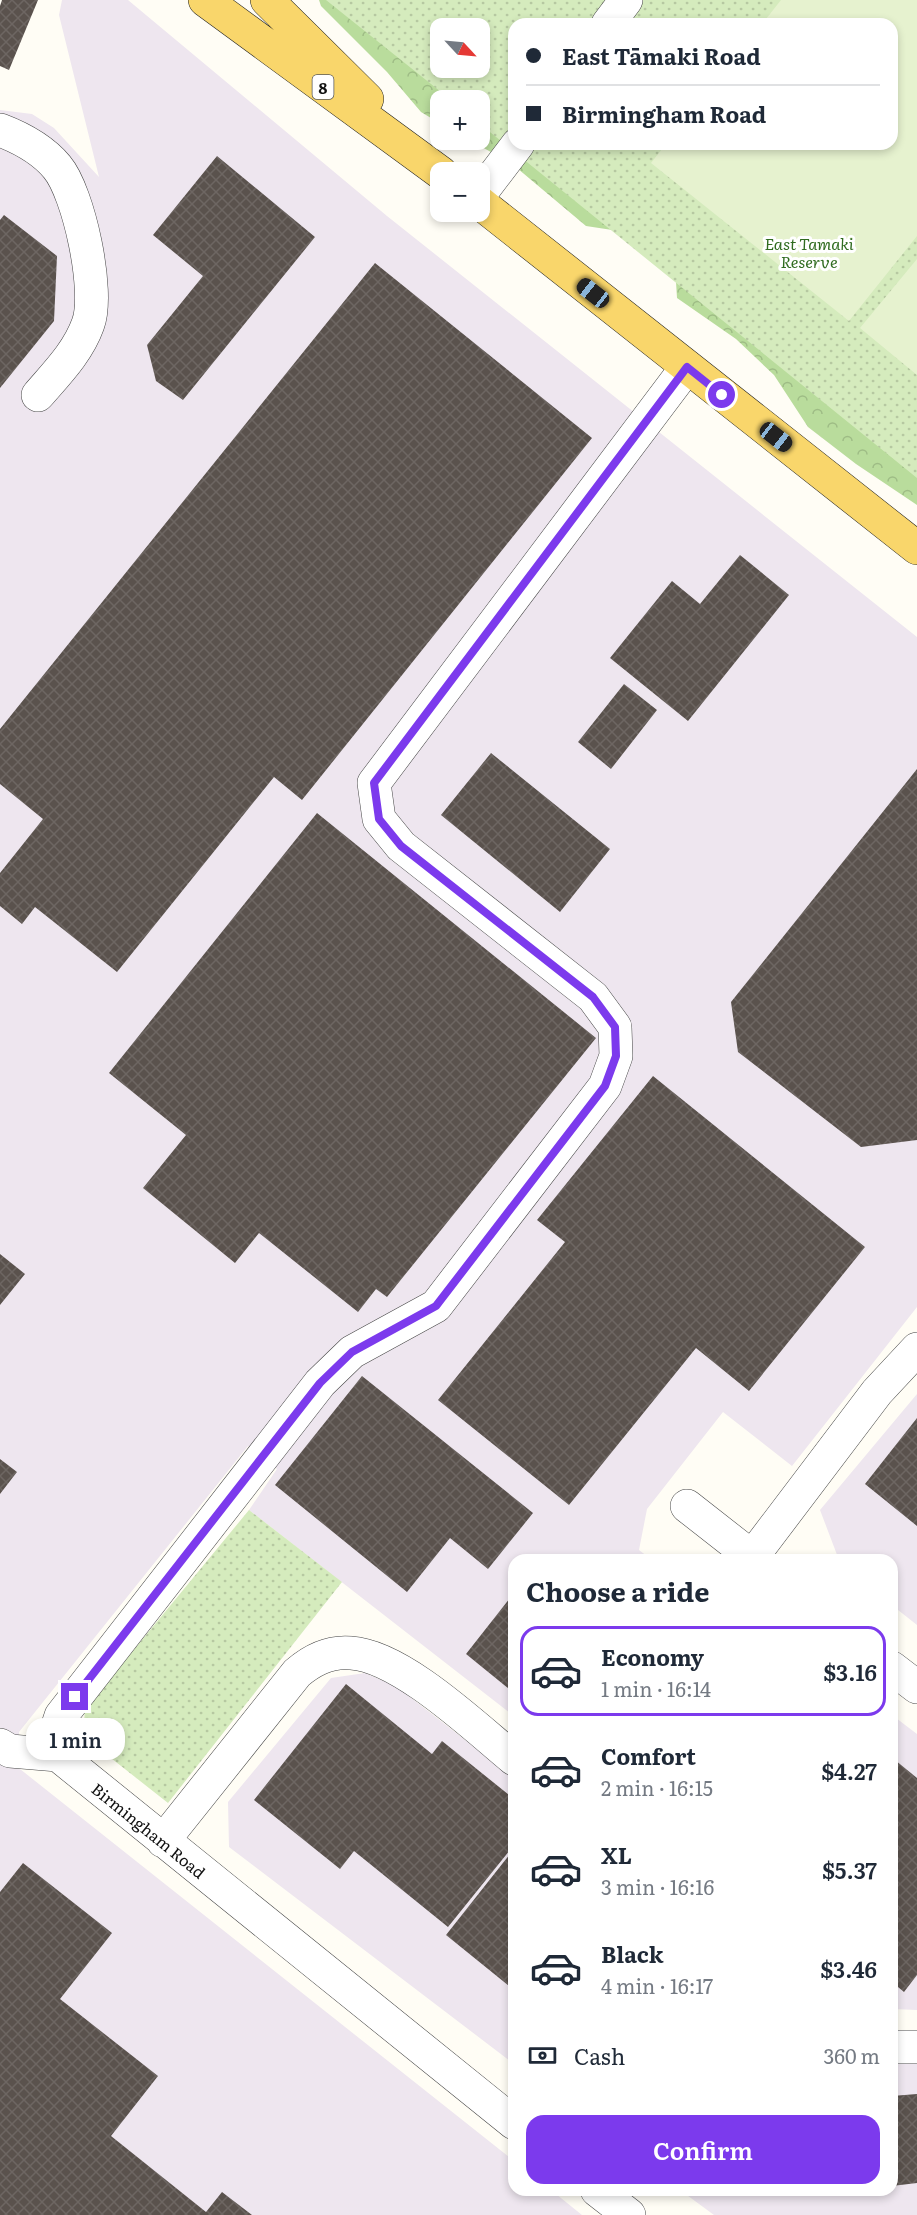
<!DOCTYPE html>
<meta charset="utf-8">
<style>
:root{--surface:#fff;--page:#f2f2f3;--text:#1f2937;--muted:#747a83;--line:#e0e1e3;--accent:#7c3aed}
body{margin:0;font-family:Literata,serif;background:var(--page);color:var(--text);height:100vh;display:flex;flex-direction:column;font-size:22px;white-space:nowrap}
*{box-sizing:border-box;margin:0}
p{font-size:20px;color:var(--muted)}
.icon{flex:none;width:33px;height:33px;fill:none;stroke:currentColor;stroke-width:2;stroke-linecap:round;stroke-linejoin:round}
.map{position:relative;flex:1;overflow:hidden}
.sheet{position:absolute;left:508px;top:1554px;width:390px;height:642px;display:flex;flex-direction:column;background:var(--surface);border-radius:18px;box-shadow:0 3px 9px #0003}
.sheet>*{flex:none}
.top-card{position:absolute;left:508px;top:18px;width:390px;height:132px;border-radius:18px;box-shadow:0 3px 9px #0003;display:grid;align-content:center;height:132px;padding:0 18px;background:var(--surface)}
.needle{width:39px;rotate:116deg}
.controls{position:absolute;left:430px;top:18px;display:grid;gap:12px}
.controls a{display:grid;place-items:center;width:60px;height:60px;border-radius:12px;background:var(--surface);box-shadow:0 3px 9px #0003;font-size:30px}
.end{position:absolute;width:27px;height:27px;margin:-14px;border:8px solid #7c3aed;background:#fff;box-shadow:0 0 0 3px #fff}
.from{border-radius:50%}
.bubble{position:absolute;height:42px;border-radius:18px;background:var(--surface);box-shadow:0 3px 9px #0003;font-size:20px;font-weight:600;line-height:42px;text-align:center}
.car{position:absolute;width:18px;height:36px;margin:-18px -9px;border-radius:8px;box-shadow:0 0 4px 2px #0007;background:linear-gradient(#222 24%,#8ab4d8 0 40%,#222 0 76%,#8ab4d8 0 86%,#222 0)}
.top-card b{display:flex;align-items:center;gap:21px;height:57px;font-size:22px}
.top-card b+b{border-top:2px solid var(--line)}
.top-card i{width:15px;height:15px;background:var(--text)}
ul{padding:0;list-style:none}
li{display:flex;align-items:center;gap:18px;height:90px;margin:0 12px 9px;padding:0 6px;border:3px solid transparent;border-radius:18px}
li div{flex:1}
li b{display:block;font-size:22px}
li em{font-style:normal;font-weight:600}
li.current{border-color:var(--accent)}
li>.icon{width:54px;height:54px;stroke-width:1.5}
h2{padding:0 18px;font-size:27px;line-height:72px}
.pay{display:flex;align-items:center;gap:15px;height:66px;padding:0 18px;font-size:22px}
.pay p{margin-inline-start:auto}
.cta{display:flex;gap:12px;margin-top:auto;padding:12px 18px}
.cta a{flex:1;height:69px;border-radius:18px;background:var(--accent);color:#fff;font-size:24px;font-weight:600;line-height:69px;text-align:center}
.map>svg:first-child{display:block}
</style>
<div class="map">
<svg width="917" height="2215" viewBox="0 0 917 2215">
<defs>
<pattern id="forest-crowns" width="20" height="18" patternUnits="userSpaceOnUse" patternTransform="scale(1.5)"><rect width="20" height="18" fill="#b9dc9c"/><path d="M2 6a3 3 0 1 1 6 0M12 15a3 3 0 1 1 6 0" fill="none" stroke="#9ebc85"/></pattern>
<pattern id="park-dots" width="8" height="8" patternUnits="userSpaceOnUse" patternTransform="scale(1.5)"><rect width="8" height="8" fill="#d5ebbd"/><path d="M2 2h.1M6 6h.1" fill="none" stroke="#b6c8a1" stroke-width="1.8" stroke-linecap="round"/></pattern>
<pattern id="building-cross-hatch" width="8" height="8" patternUnits="userSpaceOnUse" patternTransform="scale(1.5)"><rect width="8" height="8" fill="#5a524d"/><path d="M0 0l8 8M0 8l8-8" fill="none" stroke="#6d6662"/></pattern>
</defs>
<rect width="100%" height="100%" fill="#fffdf5"/>
<path fill="#eee6ef" d="M62 0H128L387 216 917 637V1307L792 1466 723 1412 647 1509 639 1550 652 1560H514V1716L249 1510 277 1469 248 1446 19 1732 20 1769 514 2161V2190H551L582 2215H0V110L32 114 54 128 99 177 59 15Z
M917 1394V1625L893 1606 892 1560H839L820 1510Z
M365 1673 396 1686 514 1778V2064L229 1847 228 1802 331 1678Z
M892 1715 917 1734V2010L893 2009Z
M893 2061 917 2064V2215H714L680 2190H892Z"/>
<path fill="url(#forest-crowns)" d="M319 0H367L441 68H459L514 144 632 233 586 226 511 163 469 140H480V100H441V124L421 112 387 72 321 6Z
M675 265 917 433V505L856 464 808 427 774 375 736 339 677 298Z"/>
<path fill="url(#park-dots)" fill-rule="evenodd" d="M326 0H917V478L480 124V100H451ZM514 24H892V144H514ZM441 28H480V68H441Z
M249 1510 342 1582 168 1803 83 1736 85 1709Z"/>
<path fill="#e6f2cf" d="M781 0H917V236L849 321 651 163 666 144H892V24H762Z
M917 259V375L860 328Z"/>
<path fill="url(#building-cross-hatch)" d="M2 0H38L9 70 0 66V6Z
M217 156 315 237 183 400 156 381 147 345 203 276 153 235Z
M4 215 57 256 54 321 0 388V220Z
M375 263 592 438 302 800 274 777 117 972 35 907 22 924 0 906V873L43 819 0 784V729Z
M740 555 789 595 688 721 610 658 672 581 700 604Z
M624 684 657 710 611 769 578 742Z
M491 753 610 849 560 912 441 815Z
M917 769V1140L861 1147 738 1052 731 1002Z
M317 813 596 1038 387 1297 376 1289 358 1312 259 1233 235 1263 143 1188 186 1135 109 1073Z
M653 1076 865 1247 749 1391 696 1348 569 1505 438 1400 565 1242 537 1220Z
M0 1254 25 1274 0 1305Z
M362 1376 533 1513 488 1569 450 1538 407 1592 275 1485Z
M917 1418V1526L865 1484Z
M0 1459 17 1472 0 1494Z
M514 1593V1693L466 1654Z
M346 1684 432 1754 442 1741 514 1799V1845L448 1927 354 1851 340 1869 254 1800Z
M895 1760 917 1778V1975L904 1992 892 1982V1763Z
M514 1849V1990L446 1935Z
M23 1863 112 1933 60 1999 158 2076 111 2136 206 2212 222 2192 252 2215H0V1892Z
M917 2094V2183L892 2186V2096Z"/>
<g fill="none" stroke-linecap="round" stroke-linejoin="round">
<defs>
<path id="minor" d="M608 24 626 0
M0 130C21 138 42 149 57 167 79 193 100 292 88 324 78 352 57 373 38 395
M480 194 518 144
M687 1506 756 1560
M752 1557 877 1392 917 1349
M892 1668 917 1687
M0 1745 10 1751 58 1755
M163 1841 297 1673C312 1660 330 1651 351 1653 401 1656 475 1727 514 1759
M892 2047H917
M514 2123 58 1755 53 1740 61 1716 320 1383 352 1352 436 1306 605 1086 616 1056 615 1027 593 997 401 846 379 819 374 783 687 367
M597 2190 629 2215"/>
<path id="major" d="M205 0 441 173
M267 0 367 99
M480 203 917 548"/>
</defs>
<use href="#minor" stroke="#444" stroke-width="34"/>
<use href="#major" stroke="#222" stroke-width="34"/>
<use href="#minor" stroke="#fff" stroke-width="33"/>
<use href="#major" stroke="#f9d66b" stroke-width="33"/>
</g>
<g fill="none" stroke-linecap="round" stroke-linejoin="round">
<path stroke="#7c3aed" stroke-width="8" d="M75 1697 320 1383 352 1352 436 1306 605 1086 616 1056 615 1027 593 997 401 846 379 819 374 783 687 367 722 395"/>
</g>
<g text-anchor="middle" dominant-baseline="central" stroke-width="6" stroke-linejoin="round" paint-order="stroke">
<rect fill="#fff" stroke="#585858" stroke-width="1.5" x="312.5" y="75" width="21" height="24" rx="4.5"/>
<g font-size="15" font-weight="bold" fill="#111">
<text x="323" y="87">8</text>
</g>
<g font-size="16" font-style="italic" fill="#2f6b1f" stroke="#fff">
<text x="809" y="243">East Tamaki<tspan x="809" dy="18">Reserve</tspan></text>
</g>
<g font-size="16" fill="#111" stroke="#fff">
<text transform="translate(149 1830) rotate(39)">Birmingham Road</text>
</g>
</g>
</svg>
<div class="controls">
<a><svg class="needle" viewBox="-14 -14 28 28"><path d="M0-13l5 13h-10z" fill="#e53935"/><path d="M0 13l5-13h-10z" fill="#747a83"/></svg></a>
<a>+</a>
<a>−</a>
</div>
<i class="end from" style="left:722px;top:395px"></i>
<i class="end" style="left:75px;top:1697px"></i>
<div class="bubble" style="left:26px;top:1718px;width:99px">1 min</div>
<i class="car" style="left:593px;top:293px;rotate:308deg"></i>
<i class="car" style="left:776px;top:437px;rotate:128deg"></i>
<div class="top-card">
<b><i class="from"></i>East Tāmaki Road</b>
<b><i></i>Birmingham Road</b>
</div>
<section class="sheet">
<h2>Choose a ride</h2>
<ul>
<li class="current"><svg class="icon" aria-label="car" viewBox="0 0 24 24"><path d="M5 17H2v-5l4-1 3-4h7l3 4 3 1v5h-3M9 17h6M6 11h13"/><circle cx="7" cy="17" r="2"/><circle cx="17" cy="17" r="2"/></svg><div><b>Economy</b><p>1 min · 16:14</p></div><em>$3.16</em></li>
<li><svg class="icon" aria-label="car" viewBox="0 0 24 24"><path d="M5 17H2v-5l4-1 3-4h7l3 4 3 1v5h-3M9 17h6M6 11h13"/><circle cx="7" cy="17" r="2"/><circle cx="17" cy="17" r="2"/></svg><div><b>Comfort</b><p>2 min · 16:15</p></div><em>$4.27</em></li>
<li><svg class="icon" aria-label="car" viewBox="0 0 24 24"><path d="M5 17H2v-5l4-1 3-4h7l3 4 3 1v5h-3M9 17h6M6 11h13"/><circle cx="7" cy="17" r="2"/><circle cx="17" cy="17" r="2"/></svg><div><b>XL</b><p>3 min · 16:16</p></div><em>$5.37</em></li>
<li><svg class="icon" aria-label="car" viewBox="0 0 24 24"><path d="M5 17H2v-5l4-1 3-4h7l3 4 3 1v5h-3M9 17h6M6 11h13"/><circle cx="7" cy="17" r="2"/><circle cx="17" cy="17" r="2"/></svg><div><b>Black</b><p>4 min · 16:17</p></div><em>$3.46</em></li>
</ul>
<div class="pay"><svg class="icon" aria-label="cash" viewBox="0 0 24 24"><path d="M3 7h18v10H3z"/><circle cx="12" cy="12" r="2"/></svg>Cash<p>360 m</p></div>
<div class="cta"><a>Confirm</a></div>
</section>
</div>
